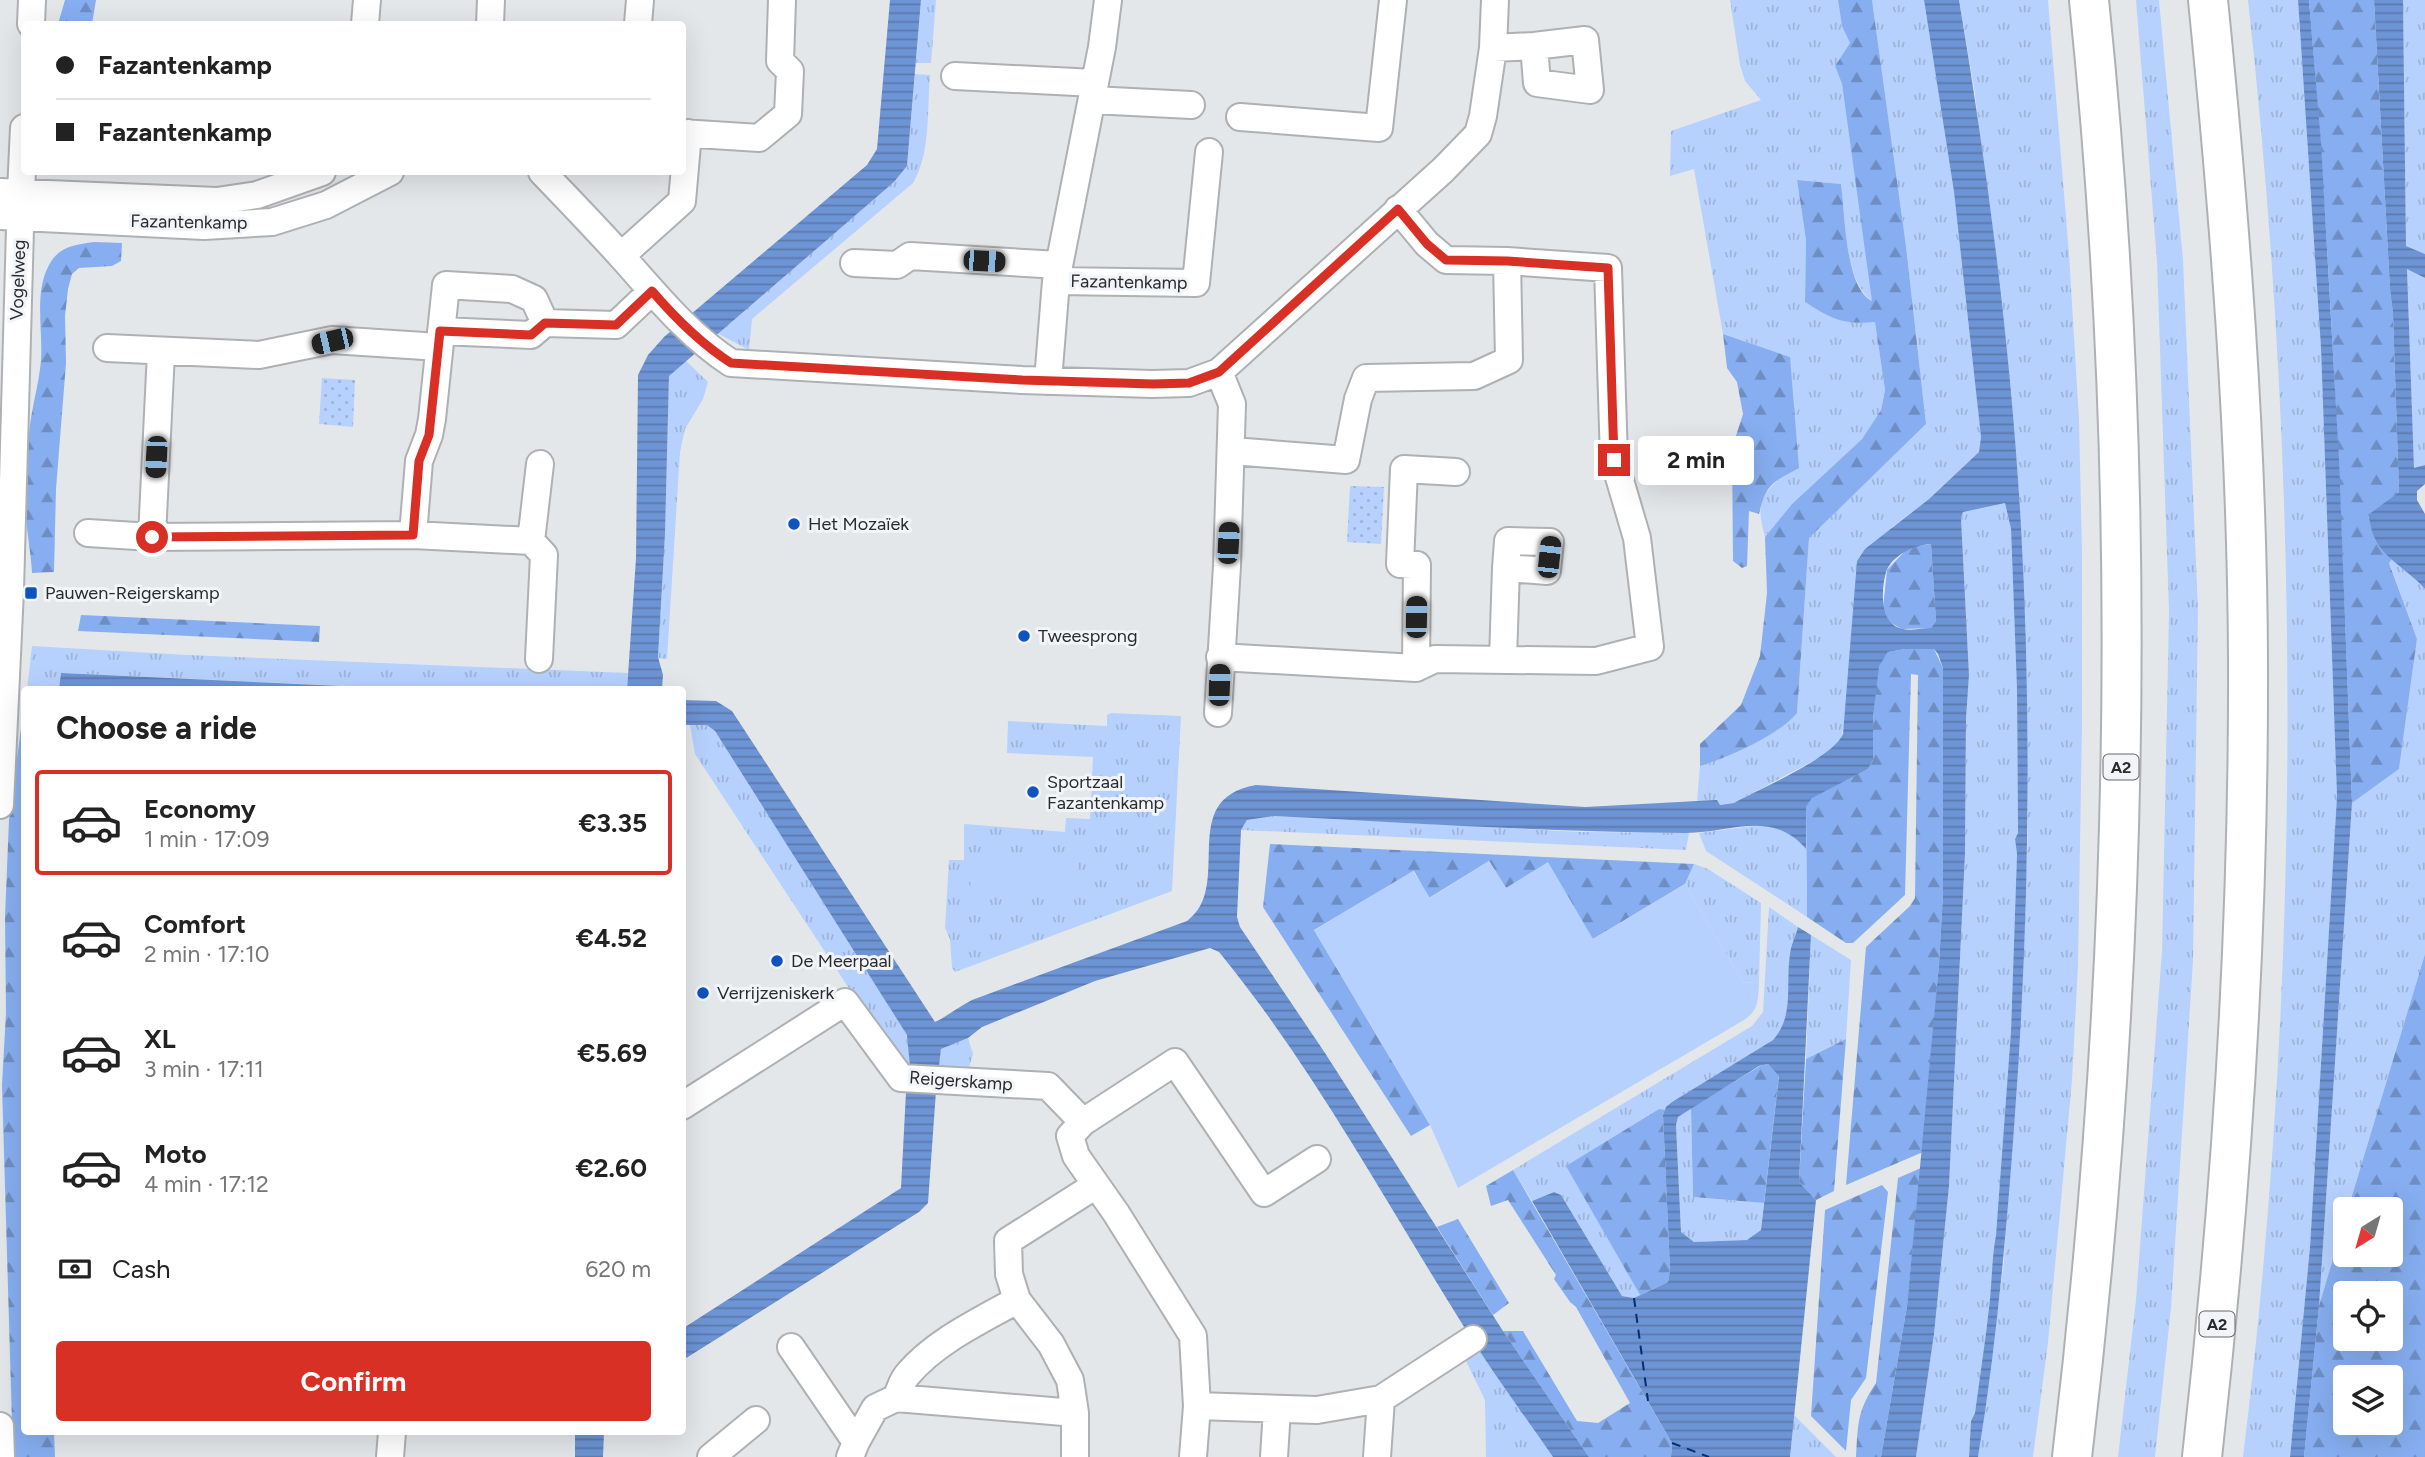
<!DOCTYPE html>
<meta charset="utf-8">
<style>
:root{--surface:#fff;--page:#f2f2f2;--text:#222;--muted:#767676;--line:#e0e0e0;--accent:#d93025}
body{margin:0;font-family:Figtree,sans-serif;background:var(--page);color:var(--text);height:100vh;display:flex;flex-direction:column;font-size:26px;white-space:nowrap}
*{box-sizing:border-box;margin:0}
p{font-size:23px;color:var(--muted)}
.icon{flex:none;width:38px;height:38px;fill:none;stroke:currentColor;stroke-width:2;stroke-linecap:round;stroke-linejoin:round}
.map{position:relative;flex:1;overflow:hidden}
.details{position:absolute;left:21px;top:686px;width:665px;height:749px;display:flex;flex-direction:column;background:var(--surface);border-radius:7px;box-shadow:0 7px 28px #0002}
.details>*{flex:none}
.hud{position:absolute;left:21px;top:21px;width:665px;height:154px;border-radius:7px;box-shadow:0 7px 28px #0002;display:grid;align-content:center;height:154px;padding:0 35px;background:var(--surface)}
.needle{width:46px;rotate:217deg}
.fabs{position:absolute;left:2333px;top:1197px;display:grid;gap:14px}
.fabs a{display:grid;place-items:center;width:70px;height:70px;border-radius:7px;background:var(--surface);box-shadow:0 7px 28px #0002;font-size:35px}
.end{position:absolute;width:32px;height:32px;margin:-16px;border:9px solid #d93025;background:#fff;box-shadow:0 0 0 4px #fff}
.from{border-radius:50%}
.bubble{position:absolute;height:49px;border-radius:7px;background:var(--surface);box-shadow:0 7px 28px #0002;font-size:23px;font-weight:700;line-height:49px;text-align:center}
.car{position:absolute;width:21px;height:42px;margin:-21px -10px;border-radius:9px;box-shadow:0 0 5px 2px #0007;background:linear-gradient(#222 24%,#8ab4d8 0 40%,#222 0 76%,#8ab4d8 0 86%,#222 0)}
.hud b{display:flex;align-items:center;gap:24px;height:66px;font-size:26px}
.hud b+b{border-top:2px solid var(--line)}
.hud i{width:18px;height:18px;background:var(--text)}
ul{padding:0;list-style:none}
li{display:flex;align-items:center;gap:21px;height:105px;margin:0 14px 10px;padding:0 21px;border:4px solid transparent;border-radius:7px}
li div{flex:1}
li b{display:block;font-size:26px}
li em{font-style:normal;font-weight:700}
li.active{border-color:var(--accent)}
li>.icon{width:63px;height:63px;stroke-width:1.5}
h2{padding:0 35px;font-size:32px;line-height:84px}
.pay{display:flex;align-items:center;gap:18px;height:77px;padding:0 35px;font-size:26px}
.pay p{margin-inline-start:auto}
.cta{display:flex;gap:14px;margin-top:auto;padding:14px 35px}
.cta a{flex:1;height:80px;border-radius:7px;background:var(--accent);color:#fff;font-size:28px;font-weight:700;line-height:80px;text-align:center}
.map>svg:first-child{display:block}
</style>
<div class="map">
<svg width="2425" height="1457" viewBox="0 0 2425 1457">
<defs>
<pattern id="grass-tufts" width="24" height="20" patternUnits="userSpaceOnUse" patternTransform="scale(1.75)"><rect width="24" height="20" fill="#b6d1fd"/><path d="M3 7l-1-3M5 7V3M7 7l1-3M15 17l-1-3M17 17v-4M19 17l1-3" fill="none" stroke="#9db4d9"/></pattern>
<pattern id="forest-firs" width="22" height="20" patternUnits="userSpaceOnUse" patternTransform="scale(1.75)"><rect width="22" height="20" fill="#86aef0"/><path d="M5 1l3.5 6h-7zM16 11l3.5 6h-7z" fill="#6e8ec3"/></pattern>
<pattern id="park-dots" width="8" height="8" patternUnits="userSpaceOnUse" patternTransform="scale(1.75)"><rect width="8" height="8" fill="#b6d1fd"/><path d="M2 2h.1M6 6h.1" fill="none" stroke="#9db4d9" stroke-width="1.8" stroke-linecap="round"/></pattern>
<pattern id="water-rules" width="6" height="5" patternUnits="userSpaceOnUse" patternTransform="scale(1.75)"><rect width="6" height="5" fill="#6d94d4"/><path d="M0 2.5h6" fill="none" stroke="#5a79ac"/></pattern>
</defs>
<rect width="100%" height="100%" fill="#e4e7ea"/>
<path fill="url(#grass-tufts)" d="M921 0H936L931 63H916Z
M1730 0H1838L1842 25 1850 43 1835 66 1842 84 1873 302C1844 282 1845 218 1841 184L1797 180 1806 240 1805 302C1829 318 1845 326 1875 321L1885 390 1881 410 1862 439 1792 504 1765 537C1758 511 1757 500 1777 481L1790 357 1723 334 1694 169 1670 176 1671 131 1761 100 1745 81 1740 65Z
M1872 0H1924L1954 192 1981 437 1979 452 1929 499 1891 528 1840 742 1824 755 1734 803 1720 805 1697 802 1700 766C1727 757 1781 734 1797 713L1809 537 1926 424 1906 246Z
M1959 0H2048L2069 254 2079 419 2082 553V724L2078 966 2072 1080 2048 1343 2033 1457H1978L2004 1261 2028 835 2021 528 2017 467 2001 303 1975 94Z
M2136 0H2159L2183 260 2198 609 2193 960 2171 1308 2155 1457H2118L2136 1300 2162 951 2169 612 2157 262Z
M2248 0H2298L2321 348 2337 796 2310 1247 2290 1457H2243C2302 978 2301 480 2248 0Z
M2403 0H2425V254L2406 246Z
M915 74 930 75C927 110 931 153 913 183L752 319 749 350 717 333 894 182 907 166Z
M2407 268 2425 278V465L2414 469Z
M685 360 708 382 703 399 685 429 680 452 667 659 658 658 665 534 669 376Z
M2005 502 2011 529 2017 690 2018 833 2015 839 2017 854 2011 1031 1996 1235C1992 1256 1992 1277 1990 1299 1986 1337 1980 1375 1975 1413L1971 1421 1969 1457H1916L1934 1334 1949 1186 1965 854 1966 719 1969 675 1961 518 1963 512 1968 509Z
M2392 559 2415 578 2425 589V954L2348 1209H2345V1218L2319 1306 2352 803 2399 769 2417 639 2389 562Z
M32 646 187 655 628 673 627 690 416 689 61 673 59 689 27 690Z
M1111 713 1181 716 1172 891 955 972 952 968 950 939 945 928 949 860H964V824L1065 832 1066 818 1090 819 1093 757 1007 753 1008 721 1107 726V715Z
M690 725H707L715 731 908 1036 910 1067 852 993 695 754Z
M1274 816 1582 832 1689 833 1686 850 1241 830 1247 820Z
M1760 825C1778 826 1794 835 1806 849L1807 917 1706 851 1699 833Z
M1694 864 1708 869 1761 903 1759 983 1743 982 1685 884Z
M1769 907 1798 927C1796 935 1791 945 1790 954 1785 985 1795 1015 1773 1040L1672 1102 1665 1110 1659 1109 1567 1166 1640 1295 1634 1298 1622 1296 1561 1195 1554 1192 1532 1201 1513 1170 1752 1026 1763 1012Z
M1811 935 1851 960 1846 1039 1806 1059Z
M968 1038 973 1054 968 1071 938 1068 941 1049Z
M1691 1108 1693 1197 1764 1203 1761 1230 1747 1240 1694 1242 1681 1232 1676 1125 1678 1117Z
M1478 1347 1553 1457H1486L1485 1400 1465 1359Z
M1794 1415 1836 1457H1790Z"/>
<path fill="url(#forest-firs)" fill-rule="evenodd" d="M65 0H96L92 24H58Z
M1838 0H1872L1906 246 1926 424 1809 538 1797 713C1781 734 1727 758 1700 766V744L1741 705 1760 656 1767 593 1765 537 1792 504 1862 439 1881 410 1885 390 1875 322C1843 325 1831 319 1805 302L1806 240 1797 180 1841 184C1845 213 1845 288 1872 301L1842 84 1835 66 1850 43 1842 26Z
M2309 0H2374L2390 289 2393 314 2399 492 2368 516 2375 539 2392 559 2389 563 2417 639 2399 769 2352 803C2342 535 2332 267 2309 0Z
M94 242 122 243 121 261 112 266 79 268 72 274 68 289 65 316 66 363 56 489 54 572 32 573C31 552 26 530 26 509 25 485 26 458 29 434 31 409 39 385 41 360 43 330 34 292 49 265 59 246 75 245 94 242Z
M1723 334 1790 357 1799 468C1773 482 1766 484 1759 514L1749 511 1747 566 1742 568 1733 561 1732 448 1743 414 1737 382 1727 368Z
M1931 544 1936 621 1931 628 1902 629 1889 622 1883 608 1887 570 1905 551 1918 546Z
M81 615 320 626 319 642 78 631Z
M1905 649H1934L1943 668V894L1939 964 1923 1152 1846 1185 1866 947 1910 906 1915 898 1918 675 1911 674 1905 895 1853 943H1846L1807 917 1806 807 1812 797 1868 769 1873 760V719L1878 666 1888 652Z
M24 705V1432H54L55 1457H13L2 1085 6 1013 5 917 9 820Z
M1270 844 1694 864 1685 884 1593 939 1506 888 1489 861 1429 898 1414 871 1314 930 1430 1125 1411 1136 1263 907Z
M2425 954V1457H2304L2319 1306 2345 1218V1255H2390V1209H2348ZM2345 1293H2390V1339H2345ZM2345 1377H2390V1423H2345Z
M1846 1039 1834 1191 1816 1200 1799 1182 1806 1059Z
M1768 1064 1779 1075 1764 1203 1693 1197 1691 1108 1760 1066Z
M1659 1109 1665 1110 1663 1115 1670 1270 1668 1282 1640 1295 1566 1166Z
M1921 1168 1907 1306 1881 1457H1856C1858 1424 1857 1411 1876 1383L1898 1178Z
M1513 1170 1672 1443 1671 1457H1589L1503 1331H1523L1577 1421 1598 1423 1630 1403 1576 1307 1570 1302 1554 1279 1556 1275 1508 1200 1491 1206 1486 1186Z
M1882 1185 1888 1192 1866 1378 1851 1400 1846 1451 1811 1416 1825 1210Z
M1458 1219 1509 1303 1493 1315 1437 1227Z"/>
<path fill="url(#park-dots)" d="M322 378 355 380 353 427 319 424Z
M1350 486 1384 487 1381 544 1347 542Z"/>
<path fill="#b6d1fd" d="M972 858 1078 864 1076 897 970 891Z
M1489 861 1506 888 1548 862 1593 939 1685 884 1743 982 1759 983C1758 1000 1759 1010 1744 1020L1458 1188 1430 1125 1314 930 1413 871 1430 898Z"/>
<path fill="url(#water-rules)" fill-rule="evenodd" d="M890 0H921L907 166 894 182 669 376 665 534 658 657 663 675 662 689 627 690 636 558 638 375 648 355 664 337 867 165 877 149Z
M1924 0H1959C1988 173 2011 350 2021 526 2032 727 2029 928 2014 1128 2006 1238 1996 1348 1978 1457H1969L1971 1421 1975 1413C1980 1375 1986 1337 1990 1299 1992 1277 1992 1256 1996 1235L2011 1031 2017 854 2015 839 2018 833 2017 690 2011 529 2005 503 1963 512 1961 518 1969 675 1966 719 1965 854 1949 1186 1934 1334 1916 1457H1881L1907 1306 1939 964 1943 894V668L1938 654 1934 649H1905L1888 652 1879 666 1873 718V760L1868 769 1812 798 1806 807V849C1772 809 1731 833 1686 833 1549 832 1412 823 1274 816L1247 820 1241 830 1237 917 1240 927 1325 1053 1503 1331 1589 1457H1553C1524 1415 1493 1373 1466 1330 1386 1203 1315 1069 1219 952L1210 948 1095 981 982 1027 968 1038 941 1049 936 1091 928 1203 919 1212 683 1360 682 1329 901 1188 906 1092 910 1067 907 1035 715 731 707 725H683V700L716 701 732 711 935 1022C948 1016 958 1007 972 1000L1187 921C1235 886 1175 799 1256 785L1585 807 1717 800 1720 805 1734 803C1759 789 1833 758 1843 734L1857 561 1865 549 1929 499 1979 452 1981 437 1954 192ZM1931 544 1936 621 1931 628C1922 628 1911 631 1903 629 1879 625 1881 590 1886 572 1892 555 1915 545 1931 544Z
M2298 0H2309L2321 143 2339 460 2352 803 2319 1306 2304 1457H2290L2310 1247 2337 796 2321 348Z
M2374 0H2403L2406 246 2425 254V278L2407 269 2414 468 2425 465V484L2417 491V500L2425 514V589C2410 571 2384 559 2374 537 2371 530 2370 522 2368 515L2399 492 2393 314 2390 289Z
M61 673 407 689H416H59Z
M1798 927 1811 935 1799 1182 1816 1200 1790 1457H1671L1672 1443 1532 1201 1554 1192 1561 1195 1622 1296 1634 1298 1668 1282 1670 1270 1663 1115 1666 1107 1672 1102 1773 1040C1795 1015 1785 985 1790 954 1791 945 1796 935 1798 927ZM1768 1064 1779 1076 1761 1230 1747 1240 1694 1242 1681 1232 1676 1125 1678 1117 1759 1066Z
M575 1432H604L603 1457H575Z"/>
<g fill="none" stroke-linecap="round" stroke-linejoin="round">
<path stroke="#002e78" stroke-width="2" stroke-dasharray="9 7" stroke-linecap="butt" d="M1634 1298 1648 1401
M1672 1443 1709 1457"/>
<defs>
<path id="minor" d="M31 24 32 0
M365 24 367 0
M490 24 491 0
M638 24 640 0
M1493 48 1534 46 1585 40 1590 90 1537 83 1534 46
M955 76 1095 83
M1092 100 1191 105
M1240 117 1379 128 1393 0
M682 133 759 138 788 114 790 71 780 61 782 0
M542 172C569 200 597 229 623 258 657 296 688 335 731 363L1022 380 1152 384 1189 383 1219 372 1443 170 1478 134 1483 116 1493 48 1495 0
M0 192 217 201 257 195 322 172
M0 216 204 226 272 222 326 205 390 172
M621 256 682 201 688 133
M854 263 897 265 910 256 1059 265
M1056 281 1196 283 1209 152
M441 331 531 335 545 323 616 325 652 291
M107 348 259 355 332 340 439 347
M1048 381 1056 281 1102 47 1108 0
M1232 451 1346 460 1358 399 1366 378 1474 376 1509 360 1507 261
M88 533 152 537 413 535 531 541 544 555 539 659
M413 535 419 461 429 435 432 419 446 285 512 289 534 299 545 323
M152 537 161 352
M531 541 540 464
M1220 657 1416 668 1435 659 1596 661 1650 647 1637 538 1614 460 1608 268 1507 261 1446 260 1427 244 1398 209
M1503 659 1506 568 1547 571 1550 542 1508 541 1506 568
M1416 668 1417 565 1400 564 1404 469 1456 472
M1218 713 1227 566 1232 404 1219 372
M0 805 10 590 21 192 24 128
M682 1106 845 1002 901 1078 1048 1086 1083 1122
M791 1347 856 1442
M896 1398C900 1390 902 1380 908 1374 936 1341 980 1321 1017 1300
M1197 1406 1317 1410 1381 1399 1473 1339
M0 1426 1 1457
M390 1457 392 1432
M711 1457 756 1420
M850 1457 856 1442 875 1408 896 1398 1075 1413
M1075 1457V1413L1070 1380 1051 1344 1017 1300 1009 1274 1008 1241 1096 1185
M1193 1457 1197 1406 1193 1336 1116 1213 1076 1156 1070 1136 1083 1122 1175 1062 1264 1193 1317 1159
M1274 1457 1277 1409
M1377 1457 1381 1399"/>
<path id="highway" d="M2072 1457C2130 973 2139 485 2089 0
M2202 1457C2232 1192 2249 926 2248 659 2247 439 2230 219 2208 0"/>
</defs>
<use href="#minor" stroke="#aeb1b4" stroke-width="30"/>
<use href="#highway" stroke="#aeb1b4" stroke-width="42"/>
<use href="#minor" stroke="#fff" stroke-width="26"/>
<use href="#highway" stroke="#fff" stroke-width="38"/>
</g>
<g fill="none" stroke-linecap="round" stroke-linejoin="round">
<path stroke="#d93025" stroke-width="9" d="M152 537 413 535 419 461 429 435 440 331 531 335 545 323 616 325 652 291C676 319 700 343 731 363L1022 380 1153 384 1189 383 1219 372 1398 209 1427 244 1446 260 1507 261 1608 268 1614 460"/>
</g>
<g fill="#0e53be" stroke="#f1f4f8" stroke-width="2.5">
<circle cx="794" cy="524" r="7"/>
<rect x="24" y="586" width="14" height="14" rx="3.5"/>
<circle cx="1024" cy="636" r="7"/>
<circle cx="1033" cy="792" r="7"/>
<circle cx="777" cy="961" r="7"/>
<circle cx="703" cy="993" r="7"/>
</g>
<g text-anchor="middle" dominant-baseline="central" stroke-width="6" stroke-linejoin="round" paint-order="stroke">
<g fill="#f1f4f8" stroke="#66676a" stroke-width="2">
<rect x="2103.5" y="754.5" width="35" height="25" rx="5"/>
<rect x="2199.5" y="1311.5" width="35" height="25" rx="5"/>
</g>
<g font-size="16" font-weight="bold" fill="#2a2b2d">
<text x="2121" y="767">A2</text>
<text x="2217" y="1324">A2</text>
</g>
<g font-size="18" fill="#2a2b2d" stroke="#f1f4f8">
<text transform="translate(189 222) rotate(1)">Fazantenkamp</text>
<text transform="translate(18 280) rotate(-88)">Vogelweg</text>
<text transform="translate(1129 282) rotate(1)">Fazantenkamp</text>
<text transform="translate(961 1081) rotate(4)">Reigerskamp</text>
</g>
<g font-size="18" fill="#2a2b2d" stroke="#f1f4f8" text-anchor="start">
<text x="808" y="524">Het Mozaïek</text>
<text x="45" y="593">Pauwen-Reigerskamp</text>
<text x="1038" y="636">Tweesprong</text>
<text x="1047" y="782">Sportzaal<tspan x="1047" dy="21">Fazantenkamp</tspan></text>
<text x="791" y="961">De Meerpaal</text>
<text x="717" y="993">Verrijzeniskerk</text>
</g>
</g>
</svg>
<div class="fabs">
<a><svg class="needle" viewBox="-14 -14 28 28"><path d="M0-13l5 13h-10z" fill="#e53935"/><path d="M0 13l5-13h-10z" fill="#767676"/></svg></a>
<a><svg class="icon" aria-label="locate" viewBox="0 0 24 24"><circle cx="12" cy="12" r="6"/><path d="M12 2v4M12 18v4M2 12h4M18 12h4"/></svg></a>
<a><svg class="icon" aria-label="layers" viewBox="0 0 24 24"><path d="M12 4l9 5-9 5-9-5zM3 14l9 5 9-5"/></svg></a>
</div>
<i class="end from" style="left:152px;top:537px"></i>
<i class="end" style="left:1614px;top:460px"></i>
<div class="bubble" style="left:1638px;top:436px;width:116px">2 min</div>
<i class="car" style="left:984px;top:261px;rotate:93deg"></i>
<i class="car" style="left:332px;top:341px;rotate:257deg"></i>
<i class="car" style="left:156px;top:457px;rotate:183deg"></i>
<i class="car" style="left:1228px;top:543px;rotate:3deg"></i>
<i class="car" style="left:1549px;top:557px;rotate:6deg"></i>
<i class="car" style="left:1416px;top:617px;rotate:1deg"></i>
<i class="car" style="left:1219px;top:685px;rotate:2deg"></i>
<div class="hud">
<b><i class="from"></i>Fazantenkamp</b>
<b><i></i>Fazantenkamp</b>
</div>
<section class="details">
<h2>Choose a ride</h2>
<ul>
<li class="active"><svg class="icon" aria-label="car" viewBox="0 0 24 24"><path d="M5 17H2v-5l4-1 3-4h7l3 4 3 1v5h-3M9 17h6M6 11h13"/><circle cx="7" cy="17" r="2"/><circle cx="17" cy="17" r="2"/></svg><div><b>Economy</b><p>1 min · 17:09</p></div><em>€3.35</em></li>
<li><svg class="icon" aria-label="car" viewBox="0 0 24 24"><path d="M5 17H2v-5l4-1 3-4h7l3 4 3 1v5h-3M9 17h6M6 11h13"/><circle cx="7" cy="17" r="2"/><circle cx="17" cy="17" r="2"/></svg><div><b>Comfort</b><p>2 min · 17:10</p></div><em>€4.52</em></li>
<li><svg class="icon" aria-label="car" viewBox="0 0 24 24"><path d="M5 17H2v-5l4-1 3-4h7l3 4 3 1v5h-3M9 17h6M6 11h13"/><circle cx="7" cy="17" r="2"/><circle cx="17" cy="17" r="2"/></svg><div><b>XL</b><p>3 min · 17:11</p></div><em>€5.69</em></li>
<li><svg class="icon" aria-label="car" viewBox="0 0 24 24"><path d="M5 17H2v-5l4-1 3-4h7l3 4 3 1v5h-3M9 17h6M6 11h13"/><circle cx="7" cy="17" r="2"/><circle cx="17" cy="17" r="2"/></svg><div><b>Moto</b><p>4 min · 17:12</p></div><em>€2.60</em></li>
</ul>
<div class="pay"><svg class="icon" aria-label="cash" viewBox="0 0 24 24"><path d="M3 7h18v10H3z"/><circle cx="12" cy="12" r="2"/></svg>Cash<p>620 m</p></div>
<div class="cta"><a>Confirm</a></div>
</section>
</div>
